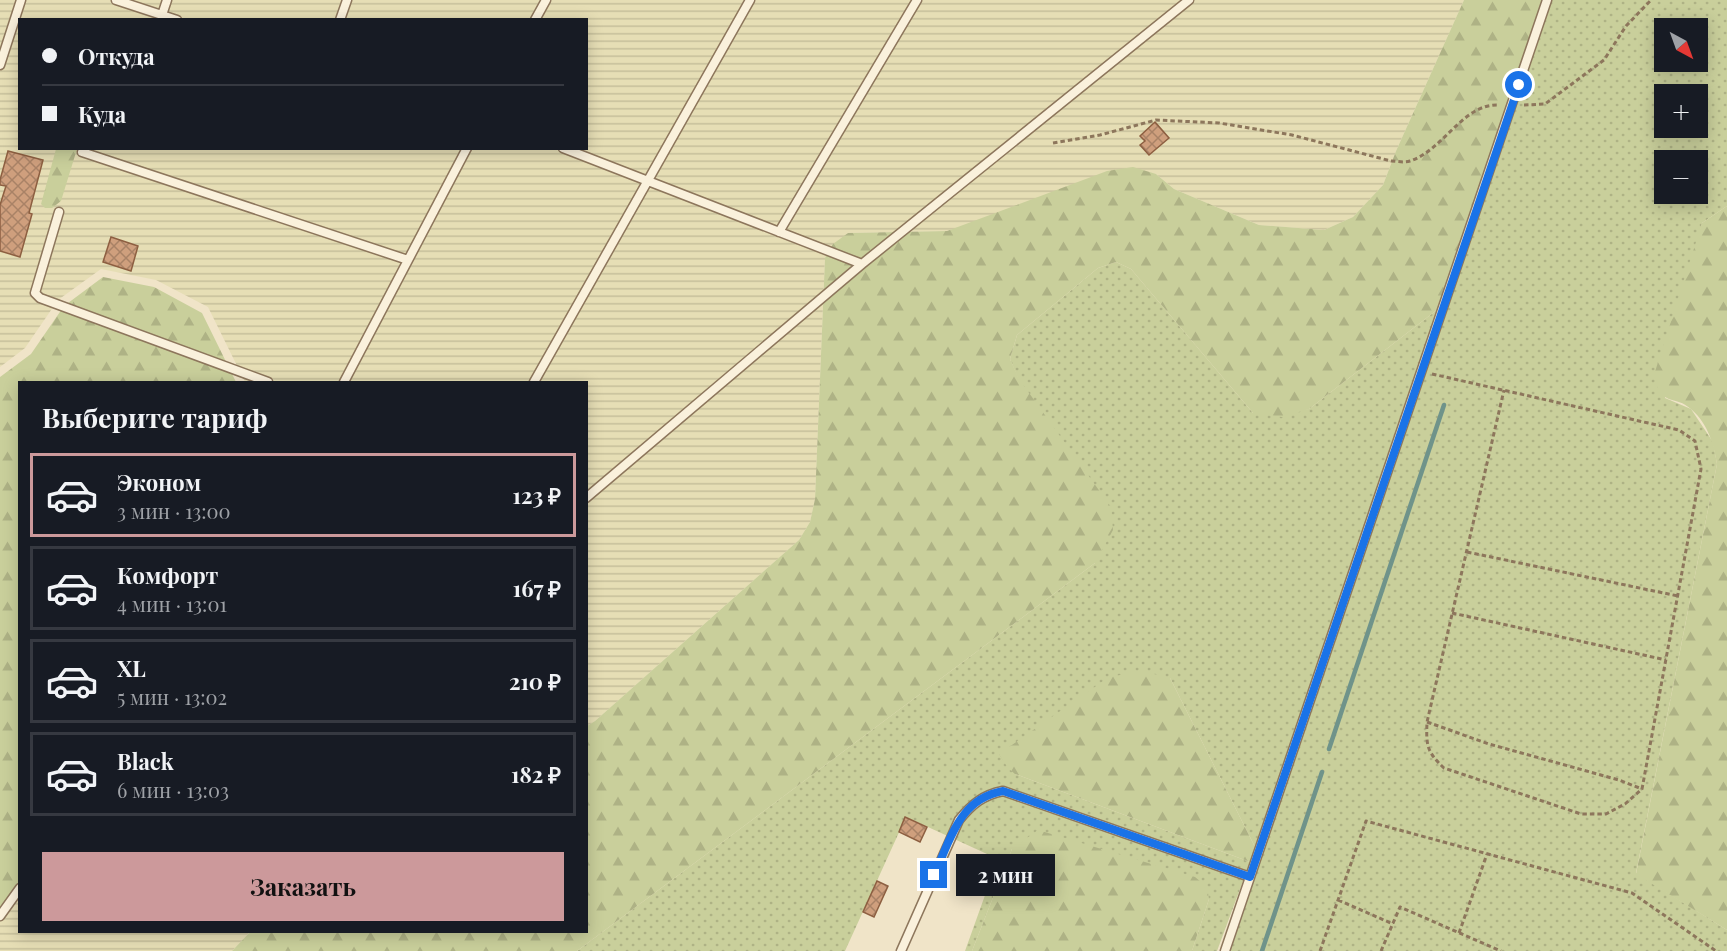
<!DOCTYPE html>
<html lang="ru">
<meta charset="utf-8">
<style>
:root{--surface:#171b24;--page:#20242c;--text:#f1f3f6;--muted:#9ea1a6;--line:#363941;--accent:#cc999b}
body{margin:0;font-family:"Playfair Display",serif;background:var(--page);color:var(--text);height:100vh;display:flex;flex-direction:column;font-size:22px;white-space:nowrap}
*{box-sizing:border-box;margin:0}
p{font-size:20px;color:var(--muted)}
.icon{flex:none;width:33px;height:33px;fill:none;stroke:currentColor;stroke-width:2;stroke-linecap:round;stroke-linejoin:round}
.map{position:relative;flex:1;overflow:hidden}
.side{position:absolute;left:18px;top:381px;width:570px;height:552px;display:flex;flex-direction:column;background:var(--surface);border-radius:0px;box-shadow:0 3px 15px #0003}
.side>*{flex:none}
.top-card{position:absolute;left:18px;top:18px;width:570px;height:132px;border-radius:0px;box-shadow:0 3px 15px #0003;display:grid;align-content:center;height:132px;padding:0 24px;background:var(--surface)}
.needle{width:39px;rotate:139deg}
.buttons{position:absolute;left:1654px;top:18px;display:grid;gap:12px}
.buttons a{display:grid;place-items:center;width:54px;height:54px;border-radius:0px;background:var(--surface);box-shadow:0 3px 15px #0003;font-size:30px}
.end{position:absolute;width:27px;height:27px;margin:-14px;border:8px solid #1a73e8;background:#fff;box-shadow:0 0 0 3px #fff}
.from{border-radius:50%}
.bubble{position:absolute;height:42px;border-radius:0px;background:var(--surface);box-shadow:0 3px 15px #0003;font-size:20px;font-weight:700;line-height:42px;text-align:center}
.top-card b{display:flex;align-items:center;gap:21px;height:57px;font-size:22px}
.top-card b+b{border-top:2px solid var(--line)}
.top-card i{width:15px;height:15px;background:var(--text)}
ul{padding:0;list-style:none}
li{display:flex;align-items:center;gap:18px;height:84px;margin:0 12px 9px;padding:0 12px;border:3px solid var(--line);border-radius:0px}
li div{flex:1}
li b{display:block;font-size:22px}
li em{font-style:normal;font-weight:700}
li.active{border-color:var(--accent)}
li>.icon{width:54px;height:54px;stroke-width:1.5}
h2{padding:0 24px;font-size:27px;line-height:72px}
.button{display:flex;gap:12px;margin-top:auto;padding:12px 24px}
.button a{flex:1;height:69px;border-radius:0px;background:var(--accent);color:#111;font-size:24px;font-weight:700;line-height:69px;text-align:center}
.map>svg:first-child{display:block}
</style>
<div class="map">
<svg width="1727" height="951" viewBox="0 0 1727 951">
<defs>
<pattern id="farmland-rules" width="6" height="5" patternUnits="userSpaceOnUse" patternTransform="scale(1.5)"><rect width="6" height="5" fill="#e6deb5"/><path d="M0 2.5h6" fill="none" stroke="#c6bf9b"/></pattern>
<pattern id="grass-dots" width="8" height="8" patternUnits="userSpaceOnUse" patternTransform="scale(1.5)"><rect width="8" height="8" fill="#c9cf9b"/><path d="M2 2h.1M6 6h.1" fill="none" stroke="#aeb285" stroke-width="1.8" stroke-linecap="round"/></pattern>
<pattern id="forest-firs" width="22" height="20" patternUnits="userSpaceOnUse" patternTransform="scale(1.5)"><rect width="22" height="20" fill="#c9cf9b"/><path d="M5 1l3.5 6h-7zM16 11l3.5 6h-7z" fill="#aeb285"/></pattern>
<pattern id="building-cross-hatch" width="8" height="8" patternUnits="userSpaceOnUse" patternTransform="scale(1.5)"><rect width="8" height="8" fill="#cf9f7d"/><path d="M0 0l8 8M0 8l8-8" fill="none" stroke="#a98266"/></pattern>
</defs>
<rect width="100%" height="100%" fill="#f0e4c8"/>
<path fill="url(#farmland-rules)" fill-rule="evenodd" d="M0 0H1464L1396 151 1383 185 1353 217 1324 230 1259 225 1174 189 1156 174 947 231 848 233 825 258 815 499 810 522 799 540 595 721 587 726 586 382H245L208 307 156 280 101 269 58 300 25 348 0 367ZM20 20H586V148H20Z
M19 868 20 932H250L232 951H0V896Z"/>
<path fill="url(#grass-dots)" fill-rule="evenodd" d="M1551 0H1727V206L1702 223 1665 398 1691 409 1713 442 1717 464 1636 873 1727 930V951H1226L1256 870ZM1665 28H1698V62H1665ZM1665 94H1698V128H1665ZM1665 160H1698V194H1665Z
M1116 262 1131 269 1253 413 1309 409 1438 309 1255 847 1170 678 1015 774 1250 862 1217 951H1192L1209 899 1012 849 972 951H965L998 859 906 817 845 951H577L1095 563 1010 359 1017 335 1098 268Z"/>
<path fill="url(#forest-firs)" d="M1464 0H1543L1438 309 1309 409 1282 417 1253 413 1131 269 1116 262 1098 268 1017 335 1010 359 1019 379 1111 507 1113 530 1095 563 577 951H232L250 932H586L587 726 595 721 799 540 810 522 815 499 825 258 833 244 848 233 947 231 1107 171 1133 167 1156 174 1174 189 1259 225 1324 230 1353 217 1383 185 1396 151Z
M56 149H77L61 201 52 208H45L41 204Z
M1727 206V930L1636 874 1717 464C1714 445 1708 424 1692 410 1674 393 1661 409 1654 375L1702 223Z
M103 277 154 287 202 313 236 382H20V880L0 909V377L31 354 64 306Z
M1142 671 1170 678 1255 847 1250 862 1015 774 1008 768 999 754 1109 677Z
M1038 830 1195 877 1207 887 1209 899 1192 951H972L1012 849Z"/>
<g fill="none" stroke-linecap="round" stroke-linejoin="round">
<path stroke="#6f938a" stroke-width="4.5" d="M1329 749 1444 405
M1262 951 1322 772"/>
</g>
<path fill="url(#building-cross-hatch)" stroke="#8d5f41" stroke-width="1.5" d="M1155 122 1169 138 1149 155 1140 145 1145 141 1140 136Z
M8 151 43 160 29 213 32 214 20 257 0 251V205L6 186 0 185V180Z
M111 237 138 246 131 271 103 262Z
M905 817 927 827 920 842 899 832Z
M877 881 888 886 874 917 863 912Z"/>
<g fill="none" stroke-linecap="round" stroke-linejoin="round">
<defs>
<path id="service" d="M116 0 177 20
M162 15 167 0
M340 20 347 0
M535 20 546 0
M0 65 21 0
M563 148 862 264 1189 0
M82 152 408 260
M59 212 35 293 40 298 268 382
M779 232 917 0
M344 382 467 148
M534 382 750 0
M586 498 862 264
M0 916 20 888
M901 951 959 820C972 804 983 795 1003 791L1250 877
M1225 951 1547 0"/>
</defs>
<use href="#service" stroke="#8d765c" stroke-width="11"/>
<path stroke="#8d765c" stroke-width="3" stroke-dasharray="4.5 3" stroke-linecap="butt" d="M1524 105 1545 104 1604 60 1626 26 1651 0
M1053 143 1100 135 1156 120 1219 123 1292 135 1391 161C1397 161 1404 163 1410 161 1444 150 1463 103 1499 105
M1432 374 1679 430 1695 441 1701 469 1642 789 1625 804 1606 814H1581L1444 768C1427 752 1426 746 1427 722L1504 390
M1467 552 1678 596
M1452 613 1666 660
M1427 722 1489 744 1619 780 1642 789
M1338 900 1393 924
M1459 933 1487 854
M1320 951 1366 821 1632 893 1716 951
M1381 951 1400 907 1501 951"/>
<use href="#service" stroke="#faf1dc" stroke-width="8"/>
</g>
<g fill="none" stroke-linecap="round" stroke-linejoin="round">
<path stroke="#1a73e8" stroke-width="8" d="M934 875C951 839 959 799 1003 791L1250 877 1519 85"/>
</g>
</svg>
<div class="buttons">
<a><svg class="needle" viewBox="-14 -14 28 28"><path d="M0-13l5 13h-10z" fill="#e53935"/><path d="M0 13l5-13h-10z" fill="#9ea1a6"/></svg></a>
<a>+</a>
<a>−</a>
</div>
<i class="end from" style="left:1519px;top:85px"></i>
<i class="end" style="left:934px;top:875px"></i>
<div class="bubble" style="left:956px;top:854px;width:99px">2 мин</div>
<div class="top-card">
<b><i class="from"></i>Откуда</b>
<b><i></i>Куда</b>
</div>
<section class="side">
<h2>Выберите тариф</h2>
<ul>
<li class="active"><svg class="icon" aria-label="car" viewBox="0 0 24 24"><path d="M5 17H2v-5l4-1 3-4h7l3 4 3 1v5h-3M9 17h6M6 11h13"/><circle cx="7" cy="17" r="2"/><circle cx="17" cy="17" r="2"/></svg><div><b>Эконом</b><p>3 мин · 13:00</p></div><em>123 ₽</em></li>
<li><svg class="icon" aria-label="car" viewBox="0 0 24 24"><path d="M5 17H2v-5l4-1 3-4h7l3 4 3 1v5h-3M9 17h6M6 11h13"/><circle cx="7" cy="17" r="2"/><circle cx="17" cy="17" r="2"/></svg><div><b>Комфорт</b><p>4 мин · 13:01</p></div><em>167 ₽</em></li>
<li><svg class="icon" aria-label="car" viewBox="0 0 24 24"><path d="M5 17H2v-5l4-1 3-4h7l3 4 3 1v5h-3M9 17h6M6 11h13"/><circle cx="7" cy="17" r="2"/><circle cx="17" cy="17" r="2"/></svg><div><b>XL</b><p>5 мин · 13:02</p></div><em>210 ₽</em></li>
<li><svg class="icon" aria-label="car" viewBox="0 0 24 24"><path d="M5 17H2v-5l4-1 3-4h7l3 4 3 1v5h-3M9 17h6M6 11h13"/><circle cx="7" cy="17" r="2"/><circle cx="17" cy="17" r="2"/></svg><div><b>Black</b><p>6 мин · 13:03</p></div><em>182 ₽</em></li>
</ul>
<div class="button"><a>Заказать</a></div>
</section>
</div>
